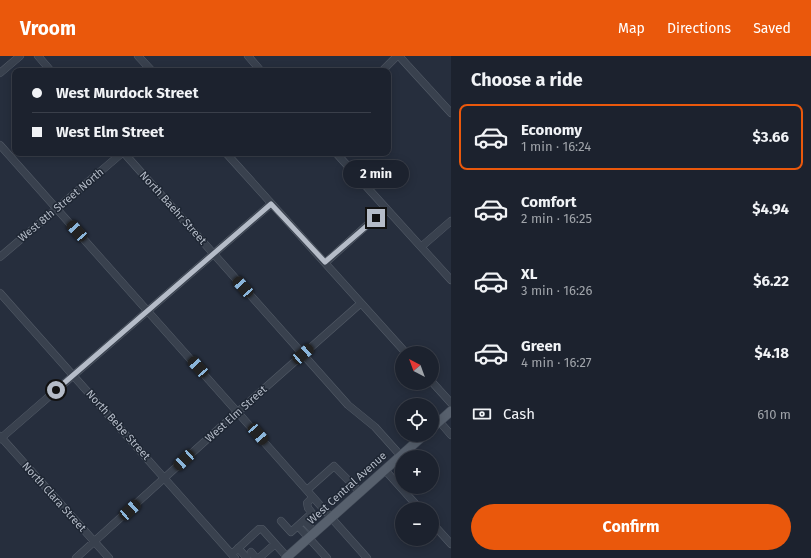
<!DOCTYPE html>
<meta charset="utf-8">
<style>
:root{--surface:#1c222e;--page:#292f3a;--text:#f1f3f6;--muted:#a0a4aa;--line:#3a3f4a;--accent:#ea580c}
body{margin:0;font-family:"Fira Sans",sans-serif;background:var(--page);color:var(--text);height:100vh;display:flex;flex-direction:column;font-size:15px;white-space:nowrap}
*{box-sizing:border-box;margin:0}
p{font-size:13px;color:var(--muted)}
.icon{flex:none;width:22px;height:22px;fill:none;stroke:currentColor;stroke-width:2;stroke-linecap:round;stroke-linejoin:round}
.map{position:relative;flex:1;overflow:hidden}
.sheet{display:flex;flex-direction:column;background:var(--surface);width:360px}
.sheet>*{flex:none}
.banner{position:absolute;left:12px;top:12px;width:379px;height:88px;border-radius:8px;box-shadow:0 2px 10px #0003,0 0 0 1px var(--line);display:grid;align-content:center;height:88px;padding:0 20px;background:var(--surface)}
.needle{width:26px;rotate:319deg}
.buttons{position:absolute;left:395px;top:290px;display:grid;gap:8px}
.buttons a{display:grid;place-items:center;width:44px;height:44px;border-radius:50%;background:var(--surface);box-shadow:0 2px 10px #0003,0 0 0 1px var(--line);font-size:20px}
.end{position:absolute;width:18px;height:18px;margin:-9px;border:5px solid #b5bcc8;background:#111;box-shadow:0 0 0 2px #111}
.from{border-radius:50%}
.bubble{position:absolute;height:28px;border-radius:14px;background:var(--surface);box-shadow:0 2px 10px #0003,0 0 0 1px var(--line);font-size:13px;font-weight:700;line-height:28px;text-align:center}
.car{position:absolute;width:12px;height:24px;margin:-12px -6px;border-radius:5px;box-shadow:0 0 3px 1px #0007;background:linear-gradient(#222 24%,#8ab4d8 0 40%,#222 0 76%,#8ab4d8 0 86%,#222 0)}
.banner b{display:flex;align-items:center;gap:14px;height:38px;font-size:15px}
.banner b+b{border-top:1px solid var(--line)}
.banner i{width:10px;height:10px;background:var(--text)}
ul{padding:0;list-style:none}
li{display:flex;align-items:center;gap:12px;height:66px;margin:0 8px 6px;padding:0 12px;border:2px solid transparent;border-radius:8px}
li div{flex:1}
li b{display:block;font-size:15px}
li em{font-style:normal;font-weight:700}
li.selected{border-color:var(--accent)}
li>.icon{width:36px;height:36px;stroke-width:1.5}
h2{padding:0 20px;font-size:18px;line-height:48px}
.pay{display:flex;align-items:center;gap:10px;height:44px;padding:0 20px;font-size:15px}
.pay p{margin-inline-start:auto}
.action{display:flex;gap:8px;margin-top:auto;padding:8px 20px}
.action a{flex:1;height:46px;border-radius:24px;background:var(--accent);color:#fff;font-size:16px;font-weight:700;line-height:46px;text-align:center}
header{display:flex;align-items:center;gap:24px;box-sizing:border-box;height:56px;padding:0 20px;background:var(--accent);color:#fff}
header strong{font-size:19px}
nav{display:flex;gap:22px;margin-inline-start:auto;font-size:14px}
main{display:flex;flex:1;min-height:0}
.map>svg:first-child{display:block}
</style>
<header>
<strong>Vroom</strong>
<nav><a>Map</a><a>Directions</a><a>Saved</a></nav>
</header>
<main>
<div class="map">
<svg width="451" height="502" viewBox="0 0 451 502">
<rect width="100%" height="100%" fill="#262e3d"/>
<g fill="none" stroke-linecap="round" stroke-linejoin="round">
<defs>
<path id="minor" d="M38 0 51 15
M138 0 152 15
M248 0 261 15
M399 0 451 57
M382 15 395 2 396 0
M0 17 20 0
M0 89 367 502
M124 97 348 349 375 371 401 400
M226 97 406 297
M336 97 451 224
M421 191 451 165
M0 201 122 97
M325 207 386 152
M0 237 235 502
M432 326 451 347
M439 365 451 379
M0 380 109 502
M0 383 271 148
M385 414 420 453
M307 434 334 410 360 436
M281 465 291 476 312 457 308 452 307 447 313 441
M304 465 315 476
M432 467 451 488
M298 470 327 502
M238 492 247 502
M251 496 256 502
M232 498 259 473H262L287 501
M76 502 214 377 361 247
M259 502 275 488"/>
<path id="major" d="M432 372 451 355
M286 502 424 379"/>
</defs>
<use href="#minor" stroke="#545c68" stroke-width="8"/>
<use href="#major" stroke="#424a57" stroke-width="10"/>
<use href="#minor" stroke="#39414e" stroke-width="7"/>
<use href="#major" stroke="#57606d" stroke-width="9"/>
</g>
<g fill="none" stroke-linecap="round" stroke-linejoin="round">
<path stroke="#b5bcc8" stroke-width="5" d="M56 334 271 148 325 206 376 162"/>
</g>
<g text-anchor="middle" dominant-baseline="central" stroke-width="3" stroke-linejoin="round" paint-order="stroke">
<g font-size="11" fill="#b5bcc8" stroke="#1e2633">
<text transform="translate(61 149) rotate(-40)">West 8th Street North</text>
<text transform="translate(173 152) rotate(48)">North Baehr Street</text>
<text transform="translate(236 358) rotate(-42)">West Elm Street</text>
<text transform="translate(118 369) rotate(48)">North Bebe Street</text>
<text transform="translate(347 432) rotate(-42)">West Central Avenue</text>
<text transform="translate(54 441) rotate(48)">North Clara Street</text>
</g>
</g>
</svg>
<div class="buttons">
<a><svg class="needle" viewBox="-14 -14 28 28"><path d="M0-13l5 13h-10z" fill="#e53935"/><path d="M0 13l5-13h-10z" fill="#a0a4aa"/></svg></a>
<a><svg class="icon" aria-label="locate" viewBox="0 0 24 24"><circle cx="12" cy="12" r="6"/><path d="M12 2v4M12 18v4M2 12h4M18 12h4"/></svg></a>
<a>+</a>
<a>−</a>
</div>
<i class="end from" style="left:56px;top:334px"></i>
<i class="end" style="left:376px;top:162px"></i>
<div class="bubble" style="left:343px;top:104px;width:66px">2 min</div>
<i class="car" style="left:77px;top:175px;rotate:318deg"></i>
<i class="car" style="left:243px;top:231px;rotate:318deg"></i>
<i class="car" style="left:303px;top:298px;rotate:49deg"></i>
<i class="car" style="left:198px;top:311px;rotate:318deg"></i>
<i class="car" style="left:258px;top:378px;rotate:139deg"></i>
<i class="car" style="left:184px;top:404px;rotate:227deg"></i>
<i class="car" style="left:130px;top:454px;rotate:48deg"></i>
<div class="banner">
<b><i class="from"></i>West Murdock Street</b>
<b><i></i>West Elm Street</b>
</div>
</div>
<section class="sheet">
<h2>Choose a ride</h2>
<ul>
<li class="selected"><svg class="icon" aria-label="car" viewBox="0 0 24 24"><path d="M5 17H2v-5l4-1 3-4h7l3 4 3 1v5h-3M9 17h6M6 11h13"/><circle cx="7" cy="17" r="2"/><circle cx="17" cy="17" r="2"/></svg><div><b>Economy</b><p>1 min · 16:24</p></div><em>$3.66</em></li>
<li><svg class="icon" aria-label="car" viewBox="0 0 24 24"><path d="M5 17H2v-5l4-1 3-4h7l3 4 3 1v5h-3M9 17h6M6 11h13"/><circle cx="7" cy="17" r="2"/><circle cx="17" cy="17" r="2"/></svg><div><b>Comfort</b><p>2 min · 16:25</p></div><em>$4.94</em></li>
<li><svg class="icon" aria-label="car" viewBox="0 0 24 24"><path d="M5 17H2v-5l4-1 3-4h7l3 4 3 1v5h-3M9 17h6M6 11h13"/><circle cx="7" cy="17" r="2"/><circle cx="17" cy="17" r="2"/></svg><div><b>XL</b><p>3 min · 16:26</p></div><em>$6.22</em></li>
<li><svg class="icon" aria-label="car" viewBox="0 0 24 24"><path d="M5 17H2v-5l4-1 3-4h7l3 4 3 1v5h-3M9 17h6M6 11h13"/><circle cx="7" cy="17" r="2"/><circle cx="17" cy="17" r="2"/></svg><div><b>Green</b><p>4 min · 16:27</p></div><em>$4.18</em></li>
</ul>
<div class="pay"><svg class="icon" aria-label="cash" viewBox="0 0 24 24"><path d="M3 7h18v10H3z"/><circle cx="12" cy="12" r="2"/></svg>Cash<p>610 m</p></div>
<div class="action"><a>Confirm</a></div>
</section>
</main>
